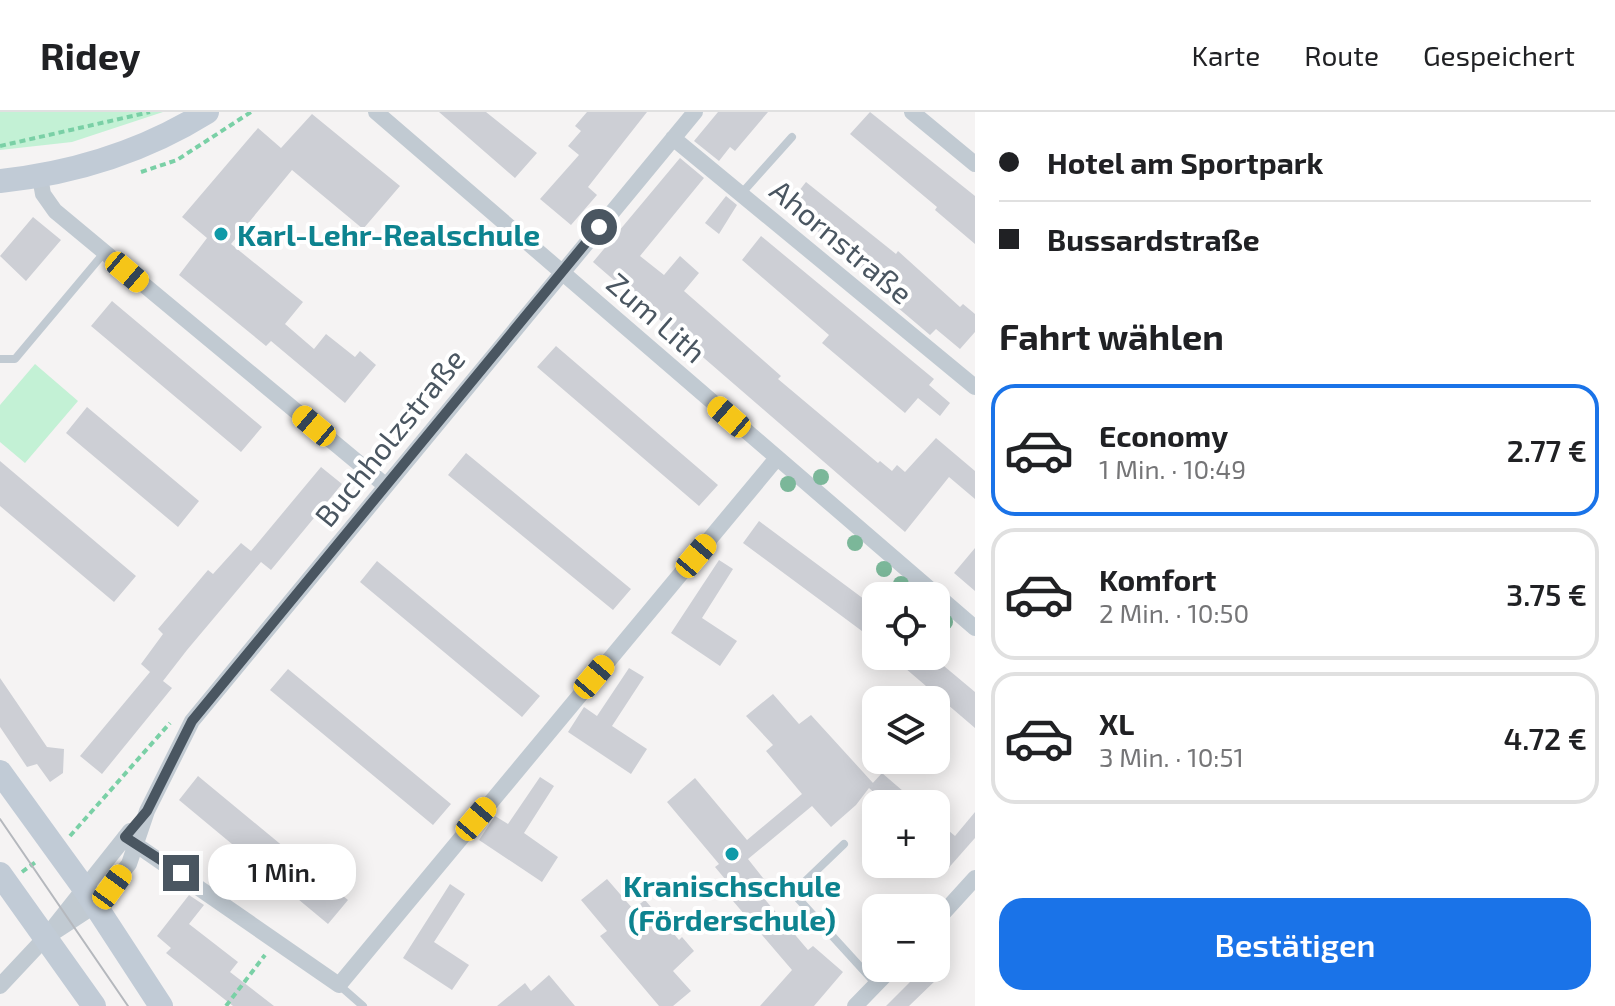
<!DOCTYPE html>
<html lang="de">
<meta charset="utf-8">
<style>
:root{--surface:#fff;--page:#f6f6f6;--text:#202124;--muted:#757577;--line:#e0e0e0;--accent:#1a73e8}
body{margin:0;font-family:"Exo 2",sans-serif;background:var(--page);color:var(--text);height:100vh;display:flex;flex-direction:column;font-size:30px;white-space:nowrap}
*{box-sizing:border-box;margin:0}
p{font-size:26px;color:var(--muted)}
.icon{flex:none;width:44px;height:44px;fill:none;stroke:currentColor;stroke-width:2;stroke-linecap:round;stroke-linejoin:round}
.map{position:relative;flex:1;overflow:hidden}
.details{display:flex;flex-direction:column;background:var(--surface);width:640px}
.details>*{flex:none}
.banner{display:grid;align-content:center;height:176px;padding:0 24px;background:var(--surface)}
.fabs{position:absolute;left:862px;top:470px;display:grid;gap:16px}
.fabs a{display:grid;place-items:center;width:88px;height:88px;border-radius:16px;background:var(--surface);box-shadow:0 4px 20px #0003;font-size:40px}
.end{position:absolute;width:36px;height:36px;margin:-18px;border:10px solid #4a5661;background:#fff;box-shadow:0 0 0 4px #fff}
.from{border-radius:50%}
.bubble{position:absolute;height:56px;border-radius:24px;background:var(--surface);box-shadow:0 4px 20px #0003;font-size:26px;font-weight:600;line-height:56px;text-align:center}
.car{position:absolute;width:24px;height:48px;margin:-24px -12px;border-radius:10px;box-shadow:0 0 6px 2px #0007;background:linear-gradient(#f5c518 24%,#345 0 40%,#f5c518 0 76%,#345 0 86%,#f5c518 0)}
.banner b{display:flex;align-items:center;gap:28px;height:76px;font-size:30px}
.banner b+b{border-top:2px solid var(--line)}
.banner i{width:20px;height:20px;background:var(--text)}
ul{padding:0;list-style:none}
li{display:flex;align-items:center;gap:24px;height:132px;margin:0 16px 12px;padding:0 8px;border:4px solid var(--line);border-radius:24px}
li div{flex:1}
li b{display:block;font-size:30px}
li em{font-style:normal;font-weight:600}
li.on{border-color:var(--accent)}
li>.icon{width:72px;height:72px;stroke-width:1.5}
h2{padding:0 24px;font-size:36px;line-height:96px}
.cta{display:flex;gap:16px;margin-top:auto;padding:16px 24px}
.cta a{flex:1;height:92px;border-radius:24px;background:var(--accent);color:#fff;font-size:32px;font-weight:600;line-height:92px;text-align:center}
header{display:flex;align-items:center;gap:48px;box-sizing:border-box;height:112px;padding:0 40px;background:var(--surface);border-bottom:2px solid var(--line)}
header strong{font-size:38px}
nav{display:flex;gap:44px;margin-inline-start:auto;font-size:28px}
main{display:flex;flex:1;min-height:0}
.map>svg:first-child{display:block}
</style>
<header>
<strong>Ridey</strong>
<nav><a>Karte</a><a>Route</a><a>Gespeichert</a></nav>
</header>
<main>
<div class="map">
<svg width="975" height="894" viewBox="0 0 975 894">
<rect width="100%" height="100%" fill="#f5f3f3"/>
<path fill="#c3f1d5" d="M0 0H163L72 30 0 38Z
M35 252 78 289 25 351 0 330V293Z"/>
<path fill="#cdcfd5" d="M439 0H486L537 41 515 66Z
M587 0H647L588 75 597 83 571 113 540 87 579 43 568 34 581 19 575 14Z
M718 0H768L735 39 730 35 719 49 694 29Z
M870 0 975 84V132L935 98 937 95 850 22Z
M312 2 400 74 363 117 292 58 231 132 303 190 285 212 314 237 326 222 355 245 360 239 376 253 345 291 271 229 266 234 179 163 207 126 182 105 258 16 281 36Z
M680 46 704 66 640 144 664 163 680 144 699 161 684 179 781 264 778 267 878 351 880 349 892 359 897 353 905 360 936 326 975 359V387L949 365 905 420 593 150Z
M806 70 896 142 898 139 960 195 963 192 975 202V220L960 237 936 217 930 223 897 195 901 189 787 94Z
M726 84 737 93 719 122 705 111Z
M33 105 61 128 26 169 0 144Z
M761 124 934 267 929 273 950 291 940 304 918 286 905 301 822 231 829 223 742 148Z
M112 189 262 315 241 340 91 214Z
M556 234 718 373 699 394 537 255Z
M87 295 199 389 178 415 66 321Z
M466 341 631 477 613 498 448 363Z
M0 349 136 464 114 490 0 394Z
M321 355 342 372 271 458 261 450 187 538 163 569 172 576 102 662 80 644 150 560 141 552 163 522 158 517 208 458 213 462 241 431 251 439Z
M759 409 876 496V508L866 522 743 431Z
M975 436V479L954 461Z
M719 448 733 457 702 506 737 529 720 554 671 521Z
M377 449 540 584 522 605 360 470Z
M891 544H932L975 580V616Z
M629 556 644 565 612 614 647 637 631 662 568 620 584 595 597 604Z
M288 557 451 692 433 713 270 578Z
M0 566 47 635 64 637 63 661 50 670 37 652 27 655 0 615Z
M773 582 799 612 811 603 873 671 871 673 882 661 918 692H887L869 676 856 693 831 715 812 694 748 747 771 776 762 784 808 838 813 834 843 860 814 894H760L792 858 733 789 743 781 729 764 725 767 715 755 719 752 667 690 695 666 747 728 802 682 766 639 773 633 746 604Z
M198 664 348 788 328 812 179 688Z
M540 665 554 674 524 721 558 745 542 770 479 728 495 704 508 712Z
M975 700V726L945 760 936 752V708L955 724Z
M607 767 633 797 645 788 679 828 682 825 694 839 673 859 691 879 673 894H659L600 824 607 819 581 788Z
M450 772 465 782 434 830 469 853 452 878 403 846Z
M189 783 204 793 189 812 238 850 230 860 274 894H233L166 841 171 836 157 824Z
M924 856 937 867 909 894H886Z
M549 863 575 894H497L525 871 531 879Z"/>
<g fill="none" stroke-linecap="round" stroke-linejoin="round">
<path stroke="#7ad0a6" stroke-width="4" stroke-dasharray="6 4" stroke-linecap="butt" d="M0 34 150 0
M141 60 177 48 251 0
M70 724 170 611
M22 760 37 749
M226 894 265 843"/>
<path stroke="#c1cad2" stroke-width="8" d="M741 82 792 25
M0 247H15L104 141
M844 732 793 781 876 872
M339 873 363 894"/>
<path stroke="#c1cad2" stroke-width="16" d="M376 0 975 516
M912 0 975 52
M673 26 975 275
M40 65 43 82 55 99 385 373
M125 725 339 873 777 346
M936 809 975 766
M53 816 130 719
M0 874 45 826 94 794 129 752 147 699 192 609 695 0
M855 894 892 856"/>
<path stroke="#c1cbd6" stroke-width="24" d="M0 69C75 61 143 40 207 0
M0 660 84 776 161 894
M0 762 94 894"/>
<path stroke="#b5b8bd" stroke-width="2" d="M0 707 128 894"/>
</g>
<g fill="#7bb799">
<circle cx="821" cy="365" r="8"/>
<circle cx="788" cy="372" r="8"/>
<circle cx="855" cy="431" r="8"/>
<circle cx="884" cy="457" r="8"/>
<circle cx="901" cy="472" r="8"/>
<circle cx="945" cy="510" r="8"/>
</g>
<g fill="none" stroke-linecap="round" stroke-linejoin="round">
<path stroke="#4a5661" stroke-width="10" d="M181 761 125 725 147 699 192 609 599 115"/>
</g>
<g fill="#0f9aa8" stroke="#fff" stroke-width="3">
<circle cx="221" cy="122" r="8"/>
<circle cx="732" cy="742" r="8"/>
</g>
<g text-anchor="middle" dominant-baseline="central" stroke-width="8" stroke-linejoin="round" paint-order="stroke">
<g font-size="30" font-weight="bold" fill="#0d838f" stroke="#fff" text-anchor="start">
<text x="237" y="122">Karl-Lehr-Realschule</text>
<text x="732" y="773" text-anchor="middle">Kranischschule<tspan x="732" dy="34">(Förderschule)</tspan></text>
</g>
<g font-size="30" fill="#4a5661" stroke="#fff">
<text transform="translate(842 129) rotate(40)">Ahornstraße</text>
<text transform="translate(657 205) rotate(41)">Zum Lith</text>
<text transform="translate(389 325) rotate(-51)">Buchholzstraße</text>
</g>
</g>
</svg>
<div class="fabs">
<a><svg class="icon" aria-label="locate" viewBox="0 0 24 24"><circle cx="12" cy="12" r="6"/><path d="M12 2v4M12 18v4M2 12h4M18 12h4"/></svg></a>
<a><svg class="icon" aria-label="layers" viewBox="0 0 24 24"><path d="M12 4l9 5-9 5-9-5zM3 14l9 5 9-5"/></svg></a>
<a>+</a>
<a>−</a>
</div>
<i class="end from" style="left:599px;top:115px"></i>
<i class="end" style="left:181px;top:761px"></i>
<div class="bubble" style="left:208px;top:732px;width:148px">1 Min.</div>
<i class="car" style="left:127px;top:160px;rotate:130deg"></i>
<i class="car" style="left:729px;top:305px;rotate:311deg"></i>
<i class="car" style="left:314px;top:314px;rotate:310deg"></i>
<i class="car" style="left:696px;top:444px;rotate:40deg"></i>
<i class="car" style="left:594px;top:565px;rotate:40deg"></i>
<i class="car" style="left:476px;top:707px;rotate:40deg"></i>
<i class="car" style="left:112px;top:775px;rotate:36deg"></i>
</div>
<section class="details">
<div class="banner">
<b><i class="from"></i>Hotel am Sportpark</b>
<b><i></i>Bussardstraße</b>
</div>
<h2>Fahrt wählen</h2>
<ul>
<li class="on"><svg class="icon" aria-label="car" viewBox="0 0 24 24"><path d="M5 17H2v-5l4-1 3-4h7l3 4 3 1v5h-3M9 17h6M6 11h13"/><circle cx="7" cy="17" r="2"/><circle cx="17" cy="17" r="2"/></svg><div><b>Economy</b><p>1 Min. · 10:49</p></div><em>2.77 €</em></li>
<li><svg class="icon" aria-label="car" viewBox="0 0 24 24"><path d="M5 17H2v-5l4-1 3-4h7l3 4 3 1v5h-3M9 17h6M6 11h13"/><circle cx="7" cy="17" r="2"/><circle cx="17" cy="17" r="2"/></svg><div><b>Komfort</b><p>2 Min. · 10:50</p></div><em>3.75 €</em></li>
<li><svg class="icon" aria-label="car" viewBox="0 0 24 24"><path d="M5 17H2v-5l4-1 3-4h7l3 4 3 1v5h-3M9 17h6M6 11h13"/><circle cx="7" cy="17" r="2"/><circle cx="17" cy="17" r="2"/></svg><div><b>XL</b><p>3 Min. · 10:51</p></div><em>4.72 €</em></li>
</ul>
<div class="cta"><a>Bestätigen</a></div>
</section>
</main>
